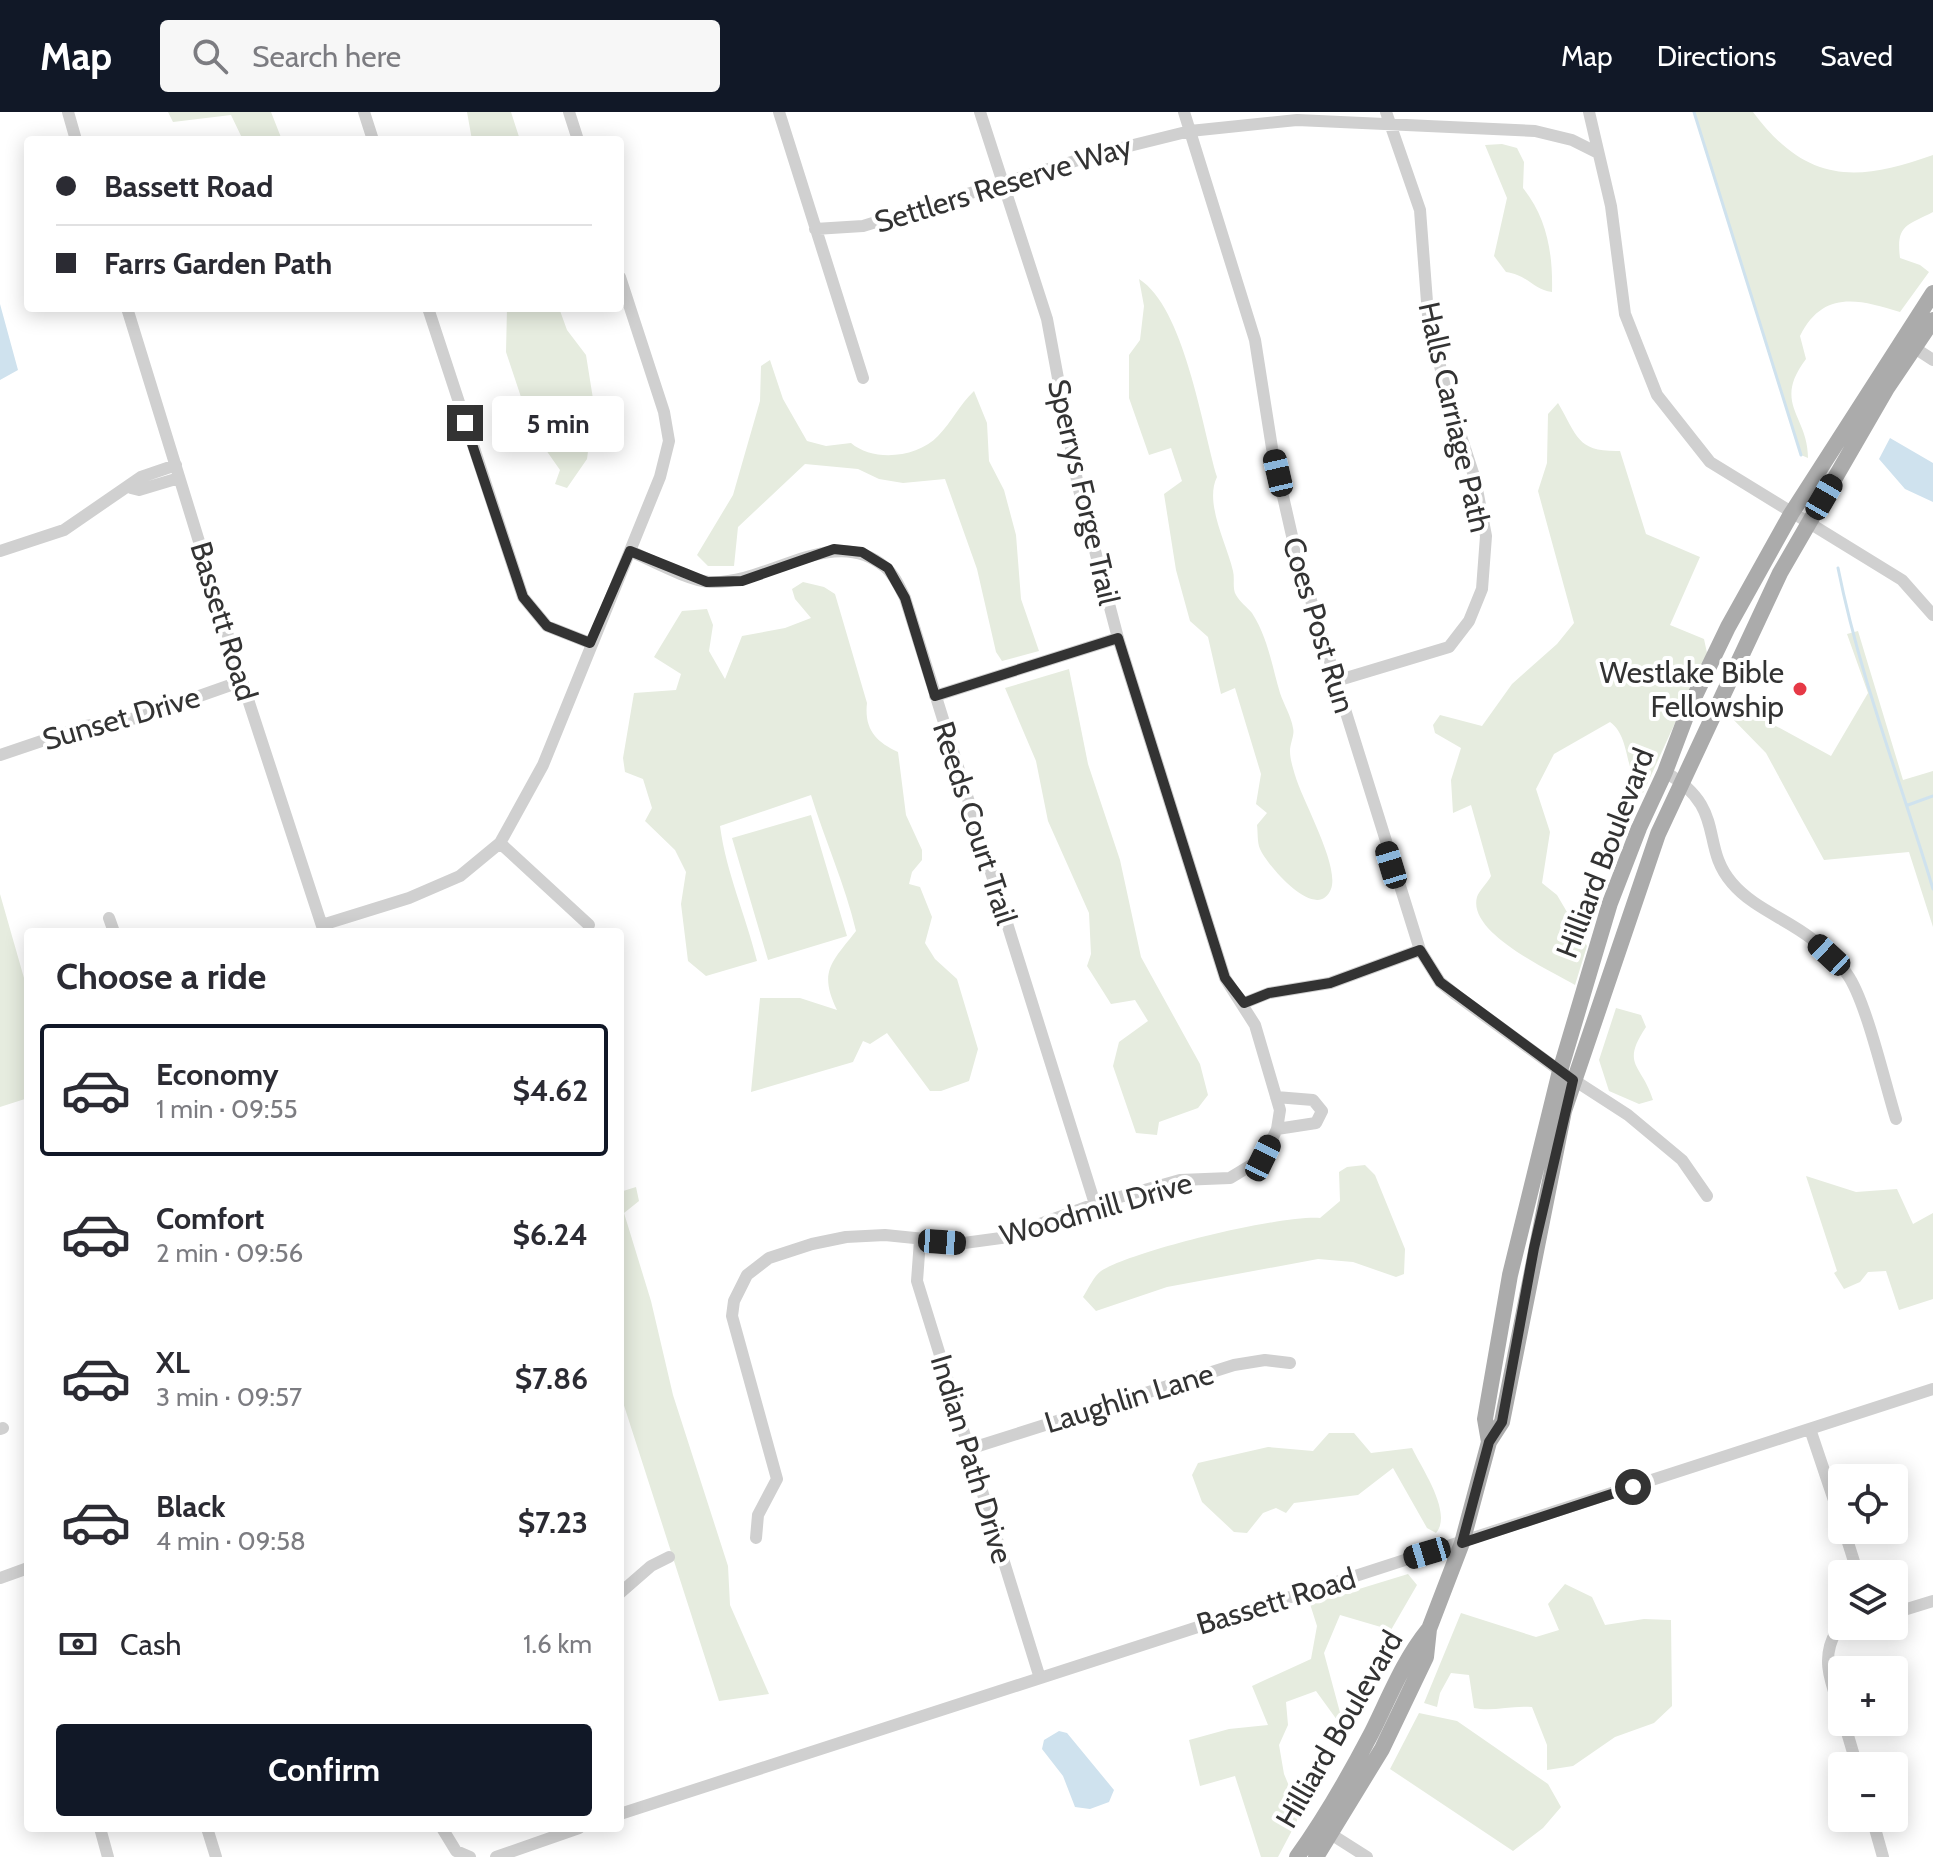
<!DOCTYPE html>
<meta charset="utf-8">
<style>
:root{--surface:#fff;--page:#f7f7f7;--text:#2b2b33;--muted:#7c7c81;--line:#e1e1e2;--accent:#111827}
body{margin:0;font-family:Cabin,sans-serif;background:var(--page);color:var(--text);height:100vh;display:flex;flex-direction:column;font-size:30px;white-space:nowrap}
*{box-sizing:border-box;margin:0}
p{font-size:26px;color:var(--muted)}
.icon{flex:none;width:44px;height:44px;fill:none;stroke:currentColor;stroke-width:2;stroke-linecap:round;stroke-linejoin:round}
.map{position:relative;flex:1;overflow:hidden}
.drawer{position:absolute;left:24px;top:816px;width:600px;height:904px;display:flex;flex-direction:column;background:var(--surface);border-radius:8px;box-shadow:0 4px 20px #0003}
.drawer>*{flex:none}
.hud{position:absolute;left:24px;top:24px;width:600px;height:176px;border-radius:8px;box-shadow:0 4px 20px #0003;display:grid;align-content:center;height:176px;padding:0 32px;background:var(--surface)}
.fabs{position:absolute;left:1828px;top:1352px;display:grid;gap:16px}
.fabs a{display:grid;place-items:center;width:80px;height:80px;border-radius:8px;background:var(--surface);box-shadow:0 4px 20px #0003;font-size:40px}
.end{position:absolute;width:36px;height:36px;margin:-18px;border:10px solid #333;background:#fff;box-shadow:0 0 0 4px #fff}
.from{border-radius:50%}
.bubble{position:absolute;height:56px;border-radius:8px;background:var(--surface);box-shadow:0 4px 20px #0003;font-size:26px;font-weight:700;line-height:56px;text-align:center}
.car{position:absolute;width:24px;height:48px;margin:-24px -12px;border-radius:10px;box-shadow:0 0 6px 2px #0007;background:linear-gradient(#222 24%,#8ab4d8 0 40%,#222 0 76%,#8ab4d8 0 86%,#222 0)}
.hud b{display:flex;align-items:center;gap:28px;height:76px;font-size:30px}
.hud b+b{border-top:2px solid var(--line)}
.hud i{width:20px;height:20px;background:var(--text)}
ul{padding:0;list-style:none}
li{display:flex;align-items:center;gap:24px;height:132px;margin:0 16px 12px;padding:0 16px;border:4px solid transparent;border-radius:8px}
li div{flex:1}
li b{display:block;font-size:30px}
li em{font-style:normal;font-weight:700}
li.active{border-color:var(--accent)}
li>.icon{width:72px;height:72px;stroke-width:1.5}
h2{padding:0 32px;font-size:36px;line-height:96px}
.pay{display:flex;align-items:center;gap:20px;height:88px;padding:0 32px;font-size:30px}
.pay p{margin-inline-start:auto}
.primary-button{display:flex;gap:16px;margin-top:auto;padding:16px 32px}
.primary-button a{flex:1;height:92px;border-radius:8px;background:var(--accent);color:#fff;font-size:32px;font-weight:700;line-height:92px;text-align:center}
header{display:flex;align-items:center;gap:48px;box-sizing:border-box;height:112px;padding:0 40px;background:var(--accent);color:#fff}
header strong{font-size:38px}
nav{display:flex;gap:44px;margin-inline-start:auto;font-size:28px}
.search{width:560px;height:72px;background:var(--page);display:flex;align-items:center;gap:20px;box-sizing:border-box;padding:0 28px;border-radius:8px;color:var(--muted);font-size:30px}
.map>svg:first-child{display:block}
</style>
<header>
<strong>Map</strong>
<div class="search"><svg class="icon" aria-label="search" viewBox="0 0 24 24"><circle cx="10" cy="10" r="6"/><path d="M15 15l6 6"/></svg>Search here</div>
<nav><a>Map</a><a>Directions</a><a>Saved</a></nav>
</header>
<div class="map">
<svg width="1933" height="1745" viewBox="0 0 1933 1745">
<rect width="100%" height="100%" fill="#fff"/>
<path fill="#e6ecdf" d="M168 0H271L282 28H243L231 3 173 10Z
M467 0H511L520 28H472Z
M1694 0H1753C1806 71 1855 71 1933 43V100C1906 114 1896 113 1900 146L1920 153 1929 160 1900 200C1858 187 1823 178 1800 224L1806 247C1772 292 1808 303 1808 346L1801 343Z
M1502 32 1517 36 1524 50 1523 76C1547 106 1553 141 1552 180 1534 178 1528 163 1506 160L1494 144 1507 86 1485 33Z
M1139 167C1184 195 1202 314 1217 365 1204 391 1227 432 1233 459 1235 467 1232 476 1236 483 1240 490 1247 495 1252 501 1268 526 1272 554 1280 581 1284 593 1291 604 1293 616 1295 623 1290 631 1290 639 1290 647 1293 656 1295 663 1302 688 1340 754 1331 777 1317 812 1267 753 1260 737 1257 730 1258 720 1257 713L1267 701 1256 692 1261 662 1235 576 1221 582 1208 525 1190 509 1176 458 1164 382 1182 369 1171 336 1149 343 1129 286V243L1140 228 1144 194Z
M507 196H559L567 218 586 243 594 293 587 347 567 376 555 372 560 358 532 318 506 240Z
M770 248 783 287 807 329 826 334 851 331C873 350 917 346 938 324 952 310 959 293 974 279L987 311 989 349 1004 378 1016 423 1021 487 1039 539 1002 549 996 540 977 457 945 367 903 371 879 367 858 357 805 352 738 415 734 454H708L697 443 733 383 760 289 761 254Z
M1558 291C1578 325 1577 340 1620 339L1646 422 1700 445 1670 513 1704 527 1707 541 1643 681C1624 661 1631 625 1610 610L1554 642 1536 677 1550 720 1542 771 1557 783 1587 834 1575 873C1551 859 1467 821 1477 785 1479 779 1488 770 1491 764L1471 693 1453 701 1451 668 1461 636 1435 621 1433 613 1440 603 1482 614 1512 572 1557 532 1574 511 1538 379 1547 351 1548 302Z
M803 470 824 475 835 482 867 591C864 617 876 630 898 640L906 703 922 738V748L912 760 909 772 920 775 932 805 925 831 935 847 957 867 978 937 969 969 941 979H930L887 921 870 932 863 929 853 950 751 980 760 886H800L837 898C818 859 832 850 856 819 845 772 825 729 811 683L720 714C726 760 746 804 757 849L706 864 688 849 681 792 686 760 675 738 645 709 652 696 643 667 625 660 623 646 634 581 676 578 681 562 654 545 682 499 707 497 713 513 709 539 725 567 742 524 785 516 811 506 795 487 792 477Z
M1858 519 1903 668 1933 659V815L1909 740 1824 748 1766 641 1726 600 1732 590 1831 644 1868 581 1847 522Z
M1069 557 1088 652 1120 748 1141 845 1200 952 1208 983 1198 996 1159 1010 1157 1023 1136 1021 1113 954 1119 930 1148 909 1135 888 1111 892 1087 854 1091 842 1089 801 1048 709 1036 649 1005 576Z
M811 703 847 824 768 848 732 726Z
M0 782 28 880V986L0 995Z
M1616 896 1641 903 1646 915C1620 954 1642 952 1653 988L1639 992 1609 979 1599 948Z
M1365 1053 1375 1063 1405 1137 1404 1162 1396 1165 1353 1150 1318 1147 1167 1175 1096 1199 1083 1185C1088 1177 1094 1164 1101 1159 1135 1138 1280 1103 1320 1106L1340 1089 1339 1060 1347 1055Z
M1806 1064 1856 1080 1897 1077 1913 1112 1933 1101V1187L1899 1198 1886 1159 1868 1160 1860 1170 1844 1177 1834 1161 1837 1159Z
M636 1075 639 1089 624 1101 651 1189 673 1283 728 1454 730 1493 769 1582 719 1589 620 1281V1080Z
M1329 1321H1354L1371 1341 1412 1336C1422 1357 1453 1401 1436 1421L1427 1416 1393 1356 1358 1383 1294 1391 1286 1401 1276 1396 1263 1401 1247 1421 1234 1420 1202 1390 1192 1363 1198 1351 1268 1335 1313 1339Z
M1408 1462 1417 1473 1391 1518 1340 1503 1324 1541 1345 1619 1316 1579 1286 1590 1288 1613 1279 1633 1284 1662 1297 1693V1709L1278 1745H1261L1235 1664 1200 1674 1189 1628 1229 1617 1268 1613 1252 1574 1311 1547 1317 1514 1310 1492Z
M1565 1472 1592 1485 1605 1513 1644 1507 1671 1508 1672 1594 1654 1611 1615 1625 1573 1654 1547 1658V1633L1532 1595C1511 1593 1493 1600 1474 1596L1469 1563 1451 1561 1440 1581 1437 1595 1424 1591 1461 1501 1536 1525 1559 1518 1548 1492Z
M1419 1601 1457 1609 1548 1672 1561 1695 1543 1716 1513 1739 1390 1657Z"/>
<path fill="#cfe2ee" d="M0 192 18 258 0 268Z
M1890 326 1933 351V390L1905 377 1879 347Z
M1059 1619 1067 1621 1114 1678 1109 1690 1090 1697 1075 1695 1063 1664 1042 1637 1044 1628Z"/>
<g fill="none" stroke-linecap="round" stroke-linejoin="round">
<path stroke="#cfe2ee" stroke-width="3" d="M1694 0 1801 343
M1838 456C1860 566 1901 670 1933 777
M1908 693 1933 684"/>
<path stroke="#d0d0d0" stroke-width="12" d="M68 0 76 28
M364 0 373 28
M569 0 578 28
M779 0 863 266
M1184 0 1255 228 1272 336 1295 437 1420 838 1440 870 1456 883 1560 959 1628 1003 1682 1048 1707 1084
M1589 0 1611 94 1625 202 1657 283 1710 350 1902 468 1933 503
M815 117 863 114 1101 41 1190 19 1297 8 1535 19 1572 28 1596 40
M127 196 242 569 323 817
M428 196 523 485 547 514 590 531
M1910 233 1933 248
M131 376 139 378 179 366
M0 439 64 418 141 365 176 353
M630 439C651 448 689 469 710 470 769 473 833 411 885 455 894 462 900 476 905 486L1095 1092
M1336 569 1449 535 1469 509 1482 477 1486 424 1475 367 1445 275 1428 203 1420 98 1386 0
M935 584 1118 526
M0 643 86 614 137 606 242 569
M1665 660C1728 696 1699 733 1732 771 1753 796 1787 807 1812 827 1824 837 1838 849 1847 862 1866 888 1885 972 1896 1007
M500 731 589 813
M109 806 114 820
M322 813 409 786 460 764 500 731 543 653 660 365 669 329 664 300 620 165
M1244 891 1269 881 1330 871 1420 838
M1276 985 1313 988 1322 999 1316 1011 1277 1017
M920 1128 917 1169 1039 1563
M0 1317 3 1316
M1810 1317 1842 1412
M969 1337 1234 1253 1265 1248 1290 1251
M1844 1418 1858 1462
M756 1426 758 1403 777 1367 732 1204 734 1189 747 1163 769 1146 812 1132 846 1125 885 1123 964 1131 1001 1126 1095 1092 1180 1068 1230 1066 1263 1046 1277 1017 1280 998 1255 913 1225 866 1118 526 1078 374 1047 207 980 0
M0 1466 28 1456
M620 1481 651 1454 669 1445
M1894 1501 1933 1489
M1842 1604C1833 1575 1819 1548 1836 1520L1854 1514
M1844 1610 1857 1654
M620 1702C1057 1557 1495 1417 1933 1277
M1872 1706 1883 1745
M100 1716 108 1745
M207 1716 216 1745
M442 1716 456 1739 470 1745
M1326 1719 1367 1745
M496 1745 579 1716"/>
<path stroke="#ababab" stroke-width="16" d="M1489 1330 1485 1307 1510 1163 1560 959 1610 791 1639 716 1665 660 1690 594 1728 515 1791 402 1933 181
M1297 1745C1325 1706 1349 1664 1371 1622 1389 1586 1403 1549 1428 1518
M1316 1745 1382 1637 1426 1545 1429 1517 1462 1431 1489 1330 1502 1310 1564 999 1658 722 1780 461 1887 276 1933 208"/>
</g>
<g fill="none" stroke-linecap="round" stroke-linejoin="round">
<path stroke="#333" stroke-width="10" d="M465 311 523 485 547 514 590 531 630 439 707 470 742 469 834 437 862 440 888 456 905 486 935 584 1118 526 1225 866 1244 891 1269 881 1330 871 1420 838 1440 870 1573 968 1534 1136 1502 1310 1489 1330 1462 1431 1633 1375"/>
</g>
<circle fill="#e63946" stroke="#fff" stroke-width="3" cx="1800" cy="577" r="8"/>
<g text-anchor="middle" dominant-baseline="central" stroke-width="8" stroke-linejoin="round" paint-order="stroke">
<g font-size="30" fill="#333" stroke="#fff">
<text transform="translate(1003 72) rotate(-17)">Settlers Reserve Way</text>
<text transform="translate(1455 305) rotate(77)">Halls Carriage Path</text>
<text transform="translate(1084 380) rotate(77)">Sperrys Forge Trail</text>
<text transform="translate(224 509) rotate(73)">Bassett Road</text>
<text transform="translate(1319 513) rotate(73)">Coes Post Run</text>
<text transform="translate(121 606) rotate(-16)">Sunset Drive</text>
<text transform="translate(975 711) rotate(72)">Reeds Court Trail</text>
<text transform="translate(1605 741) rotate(-69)">Hilliard Boulevard</text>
<text transform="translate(1096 1097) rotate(-16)">Woodmill Drive</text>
<text transform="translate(1129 1286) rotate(-17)">Laughlin Lane</text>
<text transform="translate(972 1347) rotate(73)">Indian Path Drive</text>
<text transform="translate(1276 1489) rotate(-17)">Bassett Road</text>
<text transform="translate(1339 1617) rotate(-60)">Hilliard Boulevard</text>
</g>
<g font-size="30" fill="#333" stroke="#fff" text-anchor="end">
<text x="1784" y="560">Westlake Bible<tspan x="1784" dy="34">Fellowship</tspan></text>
</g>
</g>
</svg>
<div class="fabs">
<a><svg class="icon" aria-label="locate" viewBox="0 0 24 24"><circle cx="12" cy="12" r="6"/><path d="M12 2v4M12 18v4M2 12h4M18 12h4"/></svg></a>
<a><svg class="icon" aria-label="layers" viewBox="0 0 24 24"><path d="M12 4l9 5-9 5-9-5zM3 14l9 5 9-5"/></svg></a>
<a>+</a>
<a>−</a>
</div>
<i class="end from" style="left:1633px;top:1375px"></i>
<i class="end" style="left:465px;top:311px"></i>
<div class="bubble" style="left:492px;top:284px;width:132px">5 min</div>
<i class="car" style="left:1278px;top:361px;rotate:347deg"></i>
<i class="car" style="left:1824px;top:385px;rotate:30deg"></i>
<i class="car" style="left:1391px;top:753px;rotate:343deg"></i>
<i class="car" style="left:1829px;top:843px;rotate:313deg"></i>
<i class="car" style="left:1263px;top:1046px;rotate:26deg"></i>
<i class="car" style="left:942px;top:1130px;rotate:94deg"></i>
<i class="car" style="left:1427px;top:1441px;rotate:253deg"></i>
<div class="hud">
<b><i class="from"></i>Bassett Road</b>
<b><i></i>Farrs Garden Path</b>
</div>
<section class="drawer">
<h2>Choose a ride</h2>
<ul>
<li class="active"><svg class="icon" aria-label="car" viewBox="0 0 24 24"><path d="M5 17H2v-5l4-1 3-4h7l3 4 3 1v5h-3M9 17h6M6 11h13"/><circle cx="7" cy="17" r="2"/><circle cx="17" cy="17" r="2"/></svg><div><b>Economy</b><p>1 min · 09:55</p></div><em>$4.62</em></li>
<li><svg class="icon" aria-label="car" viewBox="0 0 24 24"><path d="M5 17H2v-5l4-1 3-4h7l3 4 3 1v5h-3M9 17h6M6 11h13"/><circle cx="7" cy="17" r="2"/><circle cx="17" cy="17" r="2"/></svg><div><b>Comfort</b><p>2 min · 09:56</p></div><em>$6.24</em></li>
<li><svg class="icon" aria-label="car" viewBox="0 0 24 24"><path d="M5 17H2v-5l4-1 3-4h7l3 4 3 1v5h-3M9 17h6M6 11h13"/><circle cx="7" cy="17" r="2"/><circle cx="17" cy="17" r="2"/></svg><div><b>XL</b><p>3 min · 09:57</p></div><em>$7.86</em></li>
<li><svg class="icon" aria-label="car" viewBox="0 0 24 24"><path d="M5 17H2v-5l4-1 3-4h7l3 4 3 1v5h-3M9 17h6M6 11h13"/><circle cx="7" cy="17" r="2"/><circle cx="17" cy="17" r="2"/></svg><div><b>Black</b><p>4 min · 09:58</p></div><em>$7.23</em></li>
</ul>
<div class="pay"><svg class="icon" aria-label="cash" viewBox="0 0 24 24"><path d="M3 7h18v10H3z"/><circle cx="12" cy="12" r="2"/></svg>Cash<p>1.6 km</p></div>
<div class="primary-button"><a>Confirm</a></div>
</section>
</div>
